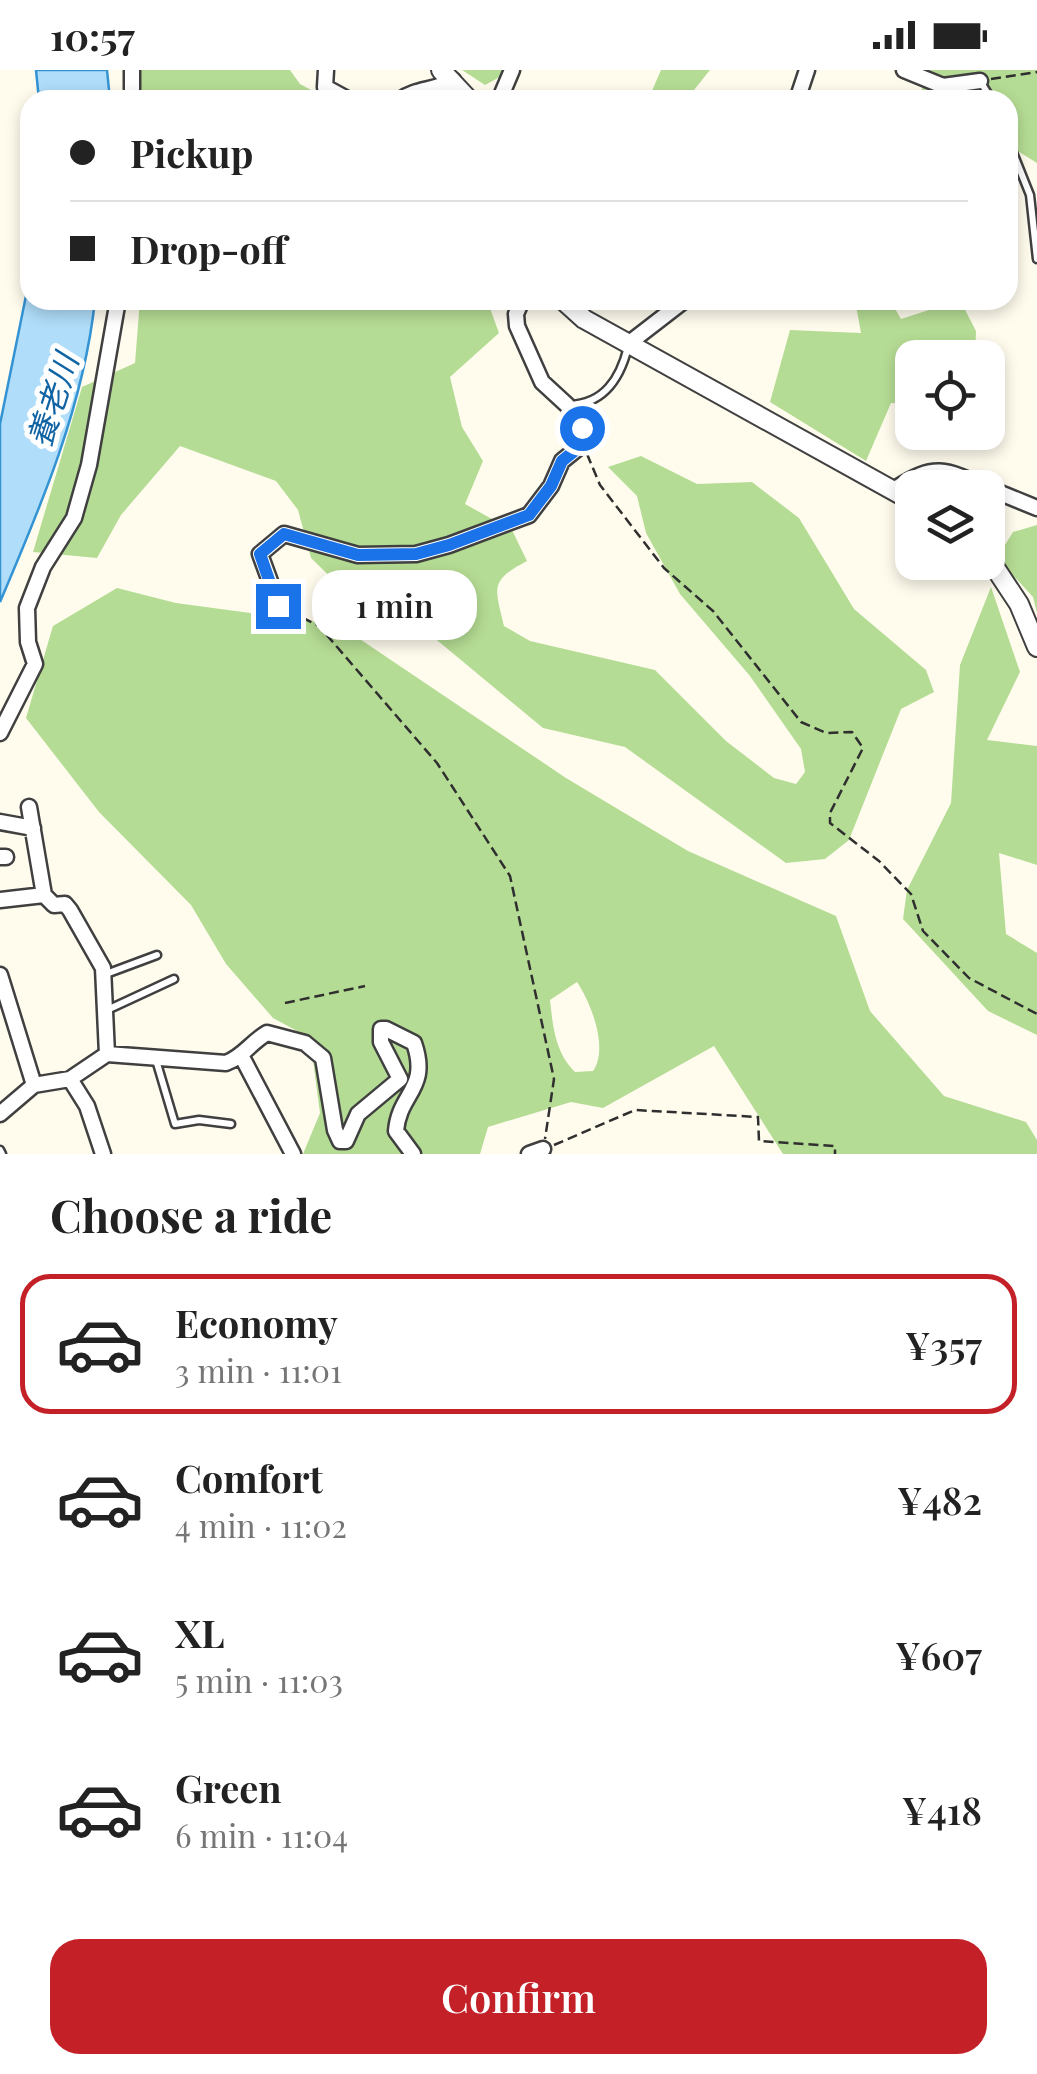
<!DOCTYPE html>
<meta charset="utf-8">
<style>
:root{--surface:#fff;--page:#f2f2f2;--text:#222;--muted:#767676;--line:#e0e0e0;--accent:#c32027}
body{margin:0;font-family:"Playfair Display","Noto Sans JP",serif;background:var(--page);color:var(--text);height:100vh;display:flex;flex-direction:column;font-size:38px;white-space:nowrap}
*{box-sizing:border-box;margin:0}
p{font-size:32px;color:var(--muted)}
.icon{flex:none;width:55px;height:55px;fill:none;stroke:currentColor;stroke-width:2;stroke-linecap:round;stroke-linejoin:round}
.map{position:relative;height:1084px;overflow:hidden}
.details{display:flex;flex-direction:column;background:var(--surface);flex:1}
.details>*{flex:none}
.guide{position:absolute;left:20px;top:20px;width:998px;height:220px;border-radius:30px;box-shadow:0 5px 15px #0003;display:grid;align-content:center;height:220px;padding:0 50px;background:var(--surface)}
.tools{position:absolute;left:895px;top:270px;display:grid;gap:20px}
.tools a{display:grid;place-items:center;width:110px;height:110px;border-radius:20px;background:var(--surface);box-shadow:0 5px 15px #0003;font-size:50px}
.end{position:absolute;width:45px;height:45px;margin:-22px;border:12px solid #1a73e8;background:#fff;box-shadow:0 0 0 5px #fff}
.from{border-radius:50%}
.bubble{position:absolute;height:70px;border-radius:30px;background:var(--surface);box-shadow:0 5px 15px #0003;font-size:32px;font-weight:600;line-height:70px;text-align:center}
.guide b{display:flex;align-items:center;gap:35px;height:95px;font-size:38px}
.guide b+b{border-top:2px solid var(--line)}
.guide i{width:25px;height:25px;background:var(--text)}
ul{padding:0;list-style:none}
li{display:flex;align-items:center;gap:30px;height:140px;margin:0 20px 15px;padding:0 30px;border:5px solid transparent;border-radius:30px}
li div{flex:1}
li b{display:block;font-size:38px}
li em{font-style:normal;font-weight:600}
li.selected{border-color:var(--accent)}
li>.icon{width:90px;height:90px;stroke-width:1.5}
h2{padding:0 50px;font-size:45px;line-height:120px}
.cta{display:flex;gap:20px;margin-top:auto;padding:20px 50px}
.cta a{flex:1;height:115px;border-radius:30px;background:var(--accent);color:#fff;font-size:40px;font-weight:600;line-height:115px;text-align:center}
.status{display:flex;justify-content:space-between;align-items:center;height:70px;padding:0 50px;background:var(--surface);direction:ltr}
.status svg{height:28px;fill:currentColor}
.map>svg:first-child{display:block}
</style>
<div class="status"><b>10:57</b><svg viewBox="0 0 49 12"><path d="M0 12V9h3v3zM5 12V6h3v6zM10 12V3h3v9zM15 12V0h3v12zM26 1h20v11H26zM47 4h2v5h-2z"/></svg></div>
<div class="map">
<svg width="1037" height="1084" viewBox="0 0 1037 1084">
<rect width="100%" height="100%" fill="#fffcee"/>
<path fill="#b5dc94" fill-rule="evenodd" d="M128 0H290L300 14 313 21 315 30H139Z
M462 0H513L485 15Z
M661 0H710L686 30H648Z
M922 0H1037V93L1008 75V30H922Z
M140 230H487L499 263 450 307 462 357 483 391 465 434 512 460 527 491C489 511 495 517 504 556L530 571 655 600 726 671 774 708 796 714 805 702 801 679 750 606 680 524 646 463 637 426 608 397 641 386 697 414 752 412 799 448 854 539 926 600 934 622 901 639 849 770 825 789 786 793 625 677 543 658 426 561 348 524 311 488 298 440 276 411 180 376 121 445 97 488 33 482 82 317 135 293Z
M855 230H890L901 249 960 230 976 261 975 287 912 288V334L891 333 866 391 770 332 790 260 861 263Z
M1037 455V543L1033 527 997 488 1013 462Z
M991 517 1020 602 987 670 1037 676V795L999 783 1006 864 1037 883V965L988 941 903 849 907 820 951 733 960 595Z
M117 518 176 533 339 555 566 708 688 781 836 846 870 941 944 1026 1026 1052 1037 1070V1084H783L714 976 603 1038 571 1032 488 1057 480 1084H303L320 1043 310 968 273 948 226 894 191 835 99 742 26 648 53 556ZM577 912C591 933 609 978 593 1001L575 1002C555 982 553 957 550 930Z"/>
<path fill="#b0ddf9" stroke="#3493d3" stroke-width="2.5" d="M36 0H107L110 30H39Z
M30 206V230H95C84 335 41 436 0 532V354Z"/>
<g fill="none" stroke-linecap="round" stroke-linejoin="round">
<defs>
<path id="service" d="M980 11 992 30
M1008 70 1030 125 1037 189
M569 335C604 334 620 309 628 277
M106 904 157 885
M105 941 174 909
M156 990 175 1054 199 1050 231 1054
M0 1080 2 1084"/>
<path id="minor" d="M326 0 325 17 349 30
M904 0 943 16 980 11
M132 30V0
M400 30C416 18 436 21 453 10
M494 30 501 26 512 0
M797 30 807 0
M628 274 685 230
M988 418 1037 438
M895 419C934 393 946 399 986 418
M279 536 260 484 284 464 358 485 416 484 449 475 529 445 551 416 562 391 583 374 582 358 567 335 542 312 517 256 516 244 522 230
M0 663 35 594 28 572 27 538 43 497 74 448 89 395 118 230
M29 737 44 825
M0 752 33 758
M0 787H6
M0 830 44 825 54 835 65 834 70 840 103 898 107 984
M0 905 34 1015
M242 987 293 1084
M70 1009 87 1036 103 1084
M0 1044 34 1015 70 1009 107 984 226 993C244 986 250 973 267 963L305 973 323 988 335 1060 340 1071H346L358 1044 400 1009 381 972V959H386L414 973C430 1019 399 1023 396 1061L413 1084
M529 1084 543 1079"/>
<path id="tertiary" d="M441 0 469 30
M563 230 584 249 912 431
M988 487 1019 534 1037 577"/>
</defs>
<use href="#service" stroke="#404040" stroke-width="11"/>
<use href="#minor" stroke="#404040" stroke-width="19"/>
<use href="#tertiary" stroke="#404040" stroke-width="22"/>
<path stroke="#2f2f2f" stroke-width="2.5" stroke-dasharray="10 5" stroke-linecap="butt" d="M991 9 1037 2
M587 384 600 415 664 498 713 541 801 652 826 663 852 662 863 678 830 743V753L879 791 911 824 923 861 969 908 1037 944
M289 541 319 556 437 693 510 806 554 1009 545 1069
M285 933 365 916
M554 1075 635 1040 758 1047 759 1071 835 1076V1084"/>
<use href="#service" stroke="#fff" stroke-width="6"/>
<use href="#minor" stroke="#fff" stroke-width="14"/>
<use href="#tertiary" stroke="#fff" stroke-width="18"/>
</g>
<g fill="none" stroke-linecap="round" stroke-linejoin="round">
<path stroke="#1a73e8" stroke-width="12" d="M278 536 260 484 284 464 358 485 416 484 449 475 529 445 551 416 562 391 583 374 582 358"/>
</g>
<g text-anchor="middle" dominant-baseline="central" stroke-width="10" stroke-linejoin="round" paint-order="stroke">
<g font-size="32" font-style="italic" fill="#1164a4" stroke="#fff">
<text transform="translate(51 330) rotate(-72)">養老川</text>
</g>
</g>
</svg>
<div class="tools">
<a><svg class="icon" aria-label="locate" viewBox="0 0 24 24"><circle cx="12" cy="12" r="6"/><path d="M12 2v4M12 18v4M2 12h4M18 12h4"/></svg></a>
<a><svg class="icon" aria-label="layers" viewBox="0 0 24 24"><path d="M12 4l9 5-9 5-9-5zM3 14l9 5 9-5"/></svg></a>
</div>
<i class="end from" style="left:582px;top:358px"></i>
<i class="end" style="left:278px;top:536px"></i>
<div class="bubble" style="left:312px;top:500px;width:165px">1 min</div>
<div class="guide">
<b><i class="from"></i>Pickup</b>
<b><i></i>Drop-off</b>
</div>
</div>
<section class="details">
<h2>Choose a ride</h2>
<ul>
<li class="selected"><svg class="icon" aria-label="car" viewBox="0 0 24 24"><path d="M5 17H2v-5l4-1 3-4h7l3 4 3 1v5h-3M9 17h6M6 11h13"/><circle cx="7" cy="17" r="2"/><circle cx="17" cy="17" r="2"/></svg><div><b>Economy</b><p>3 min · 11:01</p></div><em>¥357</em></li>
<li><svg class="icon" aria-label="car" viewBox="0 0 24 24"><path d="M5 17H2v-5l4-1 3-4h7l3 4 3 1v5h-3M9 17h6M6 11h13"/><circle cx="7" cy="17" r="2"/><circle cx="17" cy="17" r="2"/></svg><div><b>Comfort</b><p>4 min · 11:02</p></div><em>¥482</em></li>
<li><svg class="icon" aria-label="car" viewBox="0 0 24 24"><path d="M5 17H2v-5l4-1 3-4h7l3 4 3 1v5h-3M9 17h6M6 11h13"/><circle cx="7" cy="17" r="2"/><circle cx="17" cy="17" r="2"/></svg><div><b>XL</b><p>5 min · 11:03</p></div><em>¥607</em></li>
<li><svg class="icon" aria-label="car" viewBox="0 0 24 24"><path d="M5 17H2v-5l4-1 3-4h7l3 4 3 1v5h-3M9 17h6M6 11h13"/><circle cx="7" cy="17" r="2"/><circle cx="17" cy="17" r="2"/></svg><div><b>Green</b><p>6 min · 11:04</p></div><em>¥418</em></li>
</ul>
<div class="cta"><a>Confirm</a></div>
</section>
